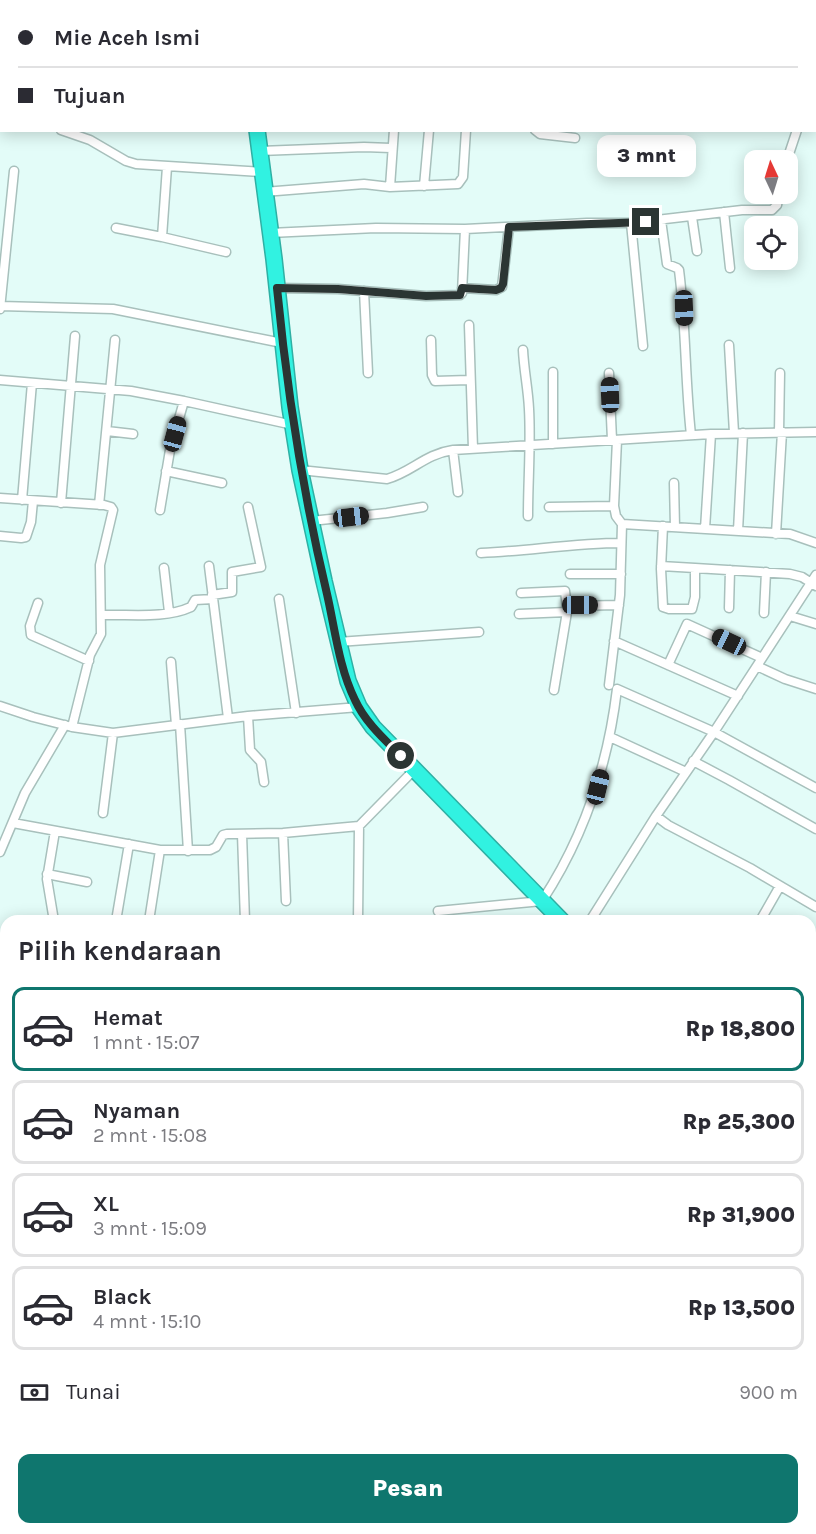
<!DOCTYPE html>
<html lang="id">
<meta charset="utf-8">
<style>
:root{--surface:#fff;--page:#f7f7f7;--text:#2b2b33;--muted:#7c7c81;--line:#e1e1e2;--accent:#0f766e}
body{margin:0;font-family:Karla,sans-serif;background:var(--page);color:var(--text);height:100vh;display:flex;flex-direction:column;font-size:22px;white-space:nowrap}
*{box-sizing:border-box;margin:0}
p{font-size:20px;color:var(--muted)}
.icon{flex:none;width:33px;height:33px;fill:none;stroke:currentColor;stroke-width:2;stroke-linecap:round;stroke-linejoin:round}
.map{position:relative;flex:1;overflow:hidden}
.panel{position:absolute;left:0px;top:915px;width:816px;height:620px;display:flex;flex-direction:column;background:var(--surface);border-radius:18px 18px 0 0;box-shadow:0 3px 15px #0003}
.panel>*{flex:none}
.banner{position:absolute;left:0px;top:0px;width:816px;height:132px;box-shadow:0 3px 15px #0003;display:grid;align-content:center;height:132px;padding:0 18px;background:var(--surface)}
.needle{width:39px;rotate:356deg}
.controls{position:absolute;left:744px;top:150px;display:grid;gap:12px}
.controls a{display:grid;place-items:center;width:54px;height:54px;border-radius:12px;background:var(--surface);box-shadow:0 3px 15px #0003;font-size:30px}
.end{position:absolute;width:27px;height:27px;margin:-14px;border:8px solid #2b3533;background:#fff;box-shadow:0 0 0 3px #fff}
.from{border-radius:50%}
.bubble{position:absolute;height:42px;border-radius:12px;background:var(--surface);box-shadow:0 3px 15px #0003;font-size:20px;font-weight:800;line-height:42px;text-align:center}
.car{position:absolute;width:18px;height:36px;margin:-18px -9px;border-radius:8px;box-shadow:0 0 4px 2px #0007;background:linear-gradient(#222 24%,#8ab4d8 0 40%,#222 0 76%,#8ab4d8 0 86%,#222 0)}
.banner b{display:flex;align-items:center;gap:21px;height:57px;font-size:22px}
.banner b+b{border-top:2px solid var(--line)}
.banner i{width:15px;height:15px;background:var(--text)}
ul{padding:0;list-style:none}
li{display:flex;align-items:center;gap:18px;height:84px;margin:0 12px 9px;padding:0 6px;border:3px solid var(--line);border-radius:12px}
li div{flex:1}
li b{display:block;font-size:22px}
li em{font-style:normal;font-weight:800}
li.selected{border-color:var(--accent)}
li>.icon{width:54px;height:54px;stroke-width:1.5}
h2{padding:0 18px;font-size:27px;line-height:72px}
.pay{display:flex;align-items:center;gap:15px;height:66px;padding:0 18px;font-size:22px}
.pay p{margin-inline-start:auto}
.action{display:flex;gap:12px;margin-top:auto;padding:12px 18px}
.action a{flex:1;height:69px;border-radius:12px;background:var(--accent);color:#fff;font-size:24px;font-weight:800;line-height:69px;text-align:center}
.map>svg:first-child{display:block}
</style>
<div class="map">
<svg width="816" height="1534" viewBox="0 0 816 1534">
<rect width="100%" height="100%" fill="#e3fcf8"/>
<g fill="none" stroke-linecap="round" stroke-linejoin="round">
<defs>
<path id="street" d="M0 2 2 3
M43 2V0
M814 82 816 81
M0 122H2
M61 130 90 140 126 161 136 164 262 172
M535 130 540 134 575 138
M260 151 364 147 391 148
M787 160 797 130
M167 167 162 237 226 252
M424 186 429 130
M390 187 394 130
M264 192 364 184 390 187 458 184 463 177 466 130
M724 212 730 268
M692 217 697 251
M661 220 667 264 677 268 679 270C686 325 685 380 691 435
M631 223 643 346
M116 228 162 237
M270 233 376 228 465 229 587 223H631L742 210H772L777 205 779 194
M277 288 338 289 426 296 460 295 462 293 465 229
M462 288 496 290 502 287 509 227
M364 291 368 373
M0 306 113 309 282 343
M0 309 14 171
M469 325 473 449
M431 340 432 375 435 381 469 380
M729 345 734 433
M523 350C524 371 528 388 529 409 531 444 528 480 528 516
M553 372V444
M609 373 612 440
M0 380 131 391 184 401 293 425
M107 431 133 434
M779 432 780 373
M453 450 458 492
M300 470 387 479C412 472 425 454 453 450L711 434 816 432
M166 471 222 483
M674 483 675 527
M0 498 104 505 111 507 113 510 100 565 101 634 90 655 72 727
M22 500 32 383
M61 503 75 336
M99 505 115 340
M549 507 614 506
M160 510 170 450 184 401
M311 521 387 513 423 507
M622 524 790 534 816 543
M705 529 711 434
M738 531 743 433
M776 534 782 432
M0 536 21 538 26 537 31 522 33 501
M481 553C528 551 575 543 621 543
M209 566 228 718
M661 566 695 568V597L692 609H669L663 607 661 569 663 526
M164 568 169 612
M695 568 790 574 802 577 816 586
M570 574H621
M521 593 565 591 567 608
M212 595 232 592V572L261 567 248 507
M279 599 296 713
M38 603 30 626 31 635 89 661
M729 608 730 570
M764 613 766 572
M519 614 567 612
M102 615C130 614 165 619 191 607L195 600 213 599
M790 616 816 624
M614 641 738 696
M338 642 479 632
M171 662 176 725
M668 665 687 624 762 658
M757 666 785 679 816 689
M609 685 620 595 622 524 616 516 614 506 617 440
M554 690 568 606 619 605
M0 706 33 717 72 727 113 733 248 716 359 707
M248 716 250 750 261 762 264 782
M180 724 188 851
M610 737 686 772
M693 761 729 780 816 829
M103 813 113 733
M656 816 668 825 750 868 816 907
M13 823 160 850H210L216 847 223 835 227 834 283 833 359 826 414 770
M283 833 286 901
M242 834 245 921
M0 852 25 793 65 725
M47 874 87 882
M438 911 542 901C584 837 608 764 617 689L714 732 816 788
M54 921 47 879 55 831
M116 921 129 844
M149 921 160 850
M358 921 359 826
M590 921 656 816 714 732 816 575
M760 921 780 886
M0 1008 6 1006
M0 1121 6 1122
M0 1182 6 1147
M0 1203H6
M810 1215 816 1196
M0 1302H6
M810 1426 816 1428
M0 1466 6 1468
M16 1528V1534
M195 1528 201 1534
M403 1528 412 1534
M455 1534 458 1528
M512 1534 515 1528
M553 1534 555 1528
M655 1534 658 1528
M732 1534 734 1528"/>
<path id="secondary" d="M810 1471 816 1467
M179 1534 183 1528
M777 1534 779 1528"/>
<path id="highway" d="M266 2V0
M257 130 274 259 290 407 300 470 324 581 348 681 359 707 373 727 562 921
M810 1070 816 1072"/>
</defs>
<use href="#street" stroke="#a8c0bc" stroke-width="11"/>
<use href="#secondary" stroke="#a8c0bc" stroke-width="15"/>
<use href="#highway" stroke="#2fb0a4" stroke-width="18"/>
<use href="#street" stroke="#fff" stroke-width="8"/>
<use href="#secondary" stroke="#c1fbf6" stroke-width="12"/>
<use href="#highway" stroke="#31f2e1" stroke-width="15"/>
</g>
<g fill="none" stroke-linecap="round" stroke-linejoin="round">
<path stroke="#2b3533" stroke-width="8" d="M401 756C384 739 365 722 355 700 339 668 335 629 327 594 303 493 287 392 277 288L338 289 426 296 460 295 462 288 496 290 501 288 503 284 509 227 646 222"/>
</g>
</svg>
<div class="controls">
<a><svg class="needle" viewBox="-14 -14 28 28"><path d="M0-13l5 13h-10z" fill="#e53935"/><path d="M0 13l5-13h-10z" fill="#7c7c81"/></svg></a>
<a><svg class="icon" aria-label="locate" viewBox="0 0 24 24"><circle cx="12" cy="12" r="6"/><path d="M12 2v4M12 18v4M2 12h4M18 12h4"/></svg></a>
</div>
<i class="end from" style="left:401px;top:756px"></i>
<i class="end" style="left:646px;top:222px"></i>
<div class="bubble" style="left:597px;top:135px;width:99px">3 mnt</div>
<i class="car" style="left:684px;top:308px;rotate:178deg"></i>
<i class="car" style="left:610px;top:395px;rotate:358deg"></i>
<i class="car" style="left:175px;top:434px;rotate:15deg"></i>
<i class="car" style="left:351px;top:517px;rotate:83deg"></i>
<i class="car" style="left:580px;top:605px;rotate:90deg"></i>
<i class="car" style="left:729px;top:642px;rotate:295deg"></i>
<i class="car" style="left:598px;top:787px;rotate:14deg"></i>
<div class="banner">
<b><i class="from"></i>Mie Aceh Ismi</b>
<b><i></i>Tujuan</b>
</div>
<section class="panel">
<h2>Pilih kendaraan</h2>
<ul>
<li class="selected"><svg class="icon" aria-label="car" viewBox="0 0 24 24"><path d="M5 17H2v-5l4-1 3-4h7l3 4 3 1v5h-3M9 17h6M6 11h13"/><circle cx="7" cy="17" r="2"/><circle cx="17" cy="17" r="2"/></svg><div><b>Hemat</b><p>1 mnt · 15:07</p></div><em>Rp 18,800</em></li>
<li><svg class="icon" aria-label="car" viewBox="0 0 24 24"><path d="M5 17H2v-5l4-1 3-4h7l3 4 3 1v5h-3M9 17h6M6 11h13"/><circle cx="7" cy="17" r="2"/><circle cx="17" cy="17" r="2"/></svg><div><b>Nyaman</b><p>2 mnt · 15:08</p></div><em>Rp 25,300</em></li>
<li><svg class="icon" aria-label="car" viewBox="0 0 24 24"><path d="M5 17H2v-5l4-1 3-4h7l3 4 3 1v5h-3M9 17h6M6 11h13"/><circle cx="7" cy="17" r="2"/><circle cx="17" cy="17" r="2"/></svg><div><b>XL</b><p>3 mnt · 15:09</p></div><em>Rp 31,900</em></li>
<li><svg class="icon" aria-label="car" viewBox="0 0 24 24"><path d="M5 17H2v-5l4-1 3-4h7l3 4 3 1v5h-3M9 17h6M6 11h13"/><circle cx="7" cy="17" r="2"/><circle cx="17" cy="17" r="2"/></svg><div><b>Black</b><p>4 mnt · 15:10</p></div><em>Rp 13,500</em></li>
</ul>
<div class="pay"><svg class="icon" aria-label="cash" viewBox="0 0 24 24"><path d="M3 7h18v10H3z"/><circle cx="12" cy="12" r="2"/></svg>Tunai<p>900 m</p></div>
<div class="action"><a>Pesan</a></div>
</section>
</div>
